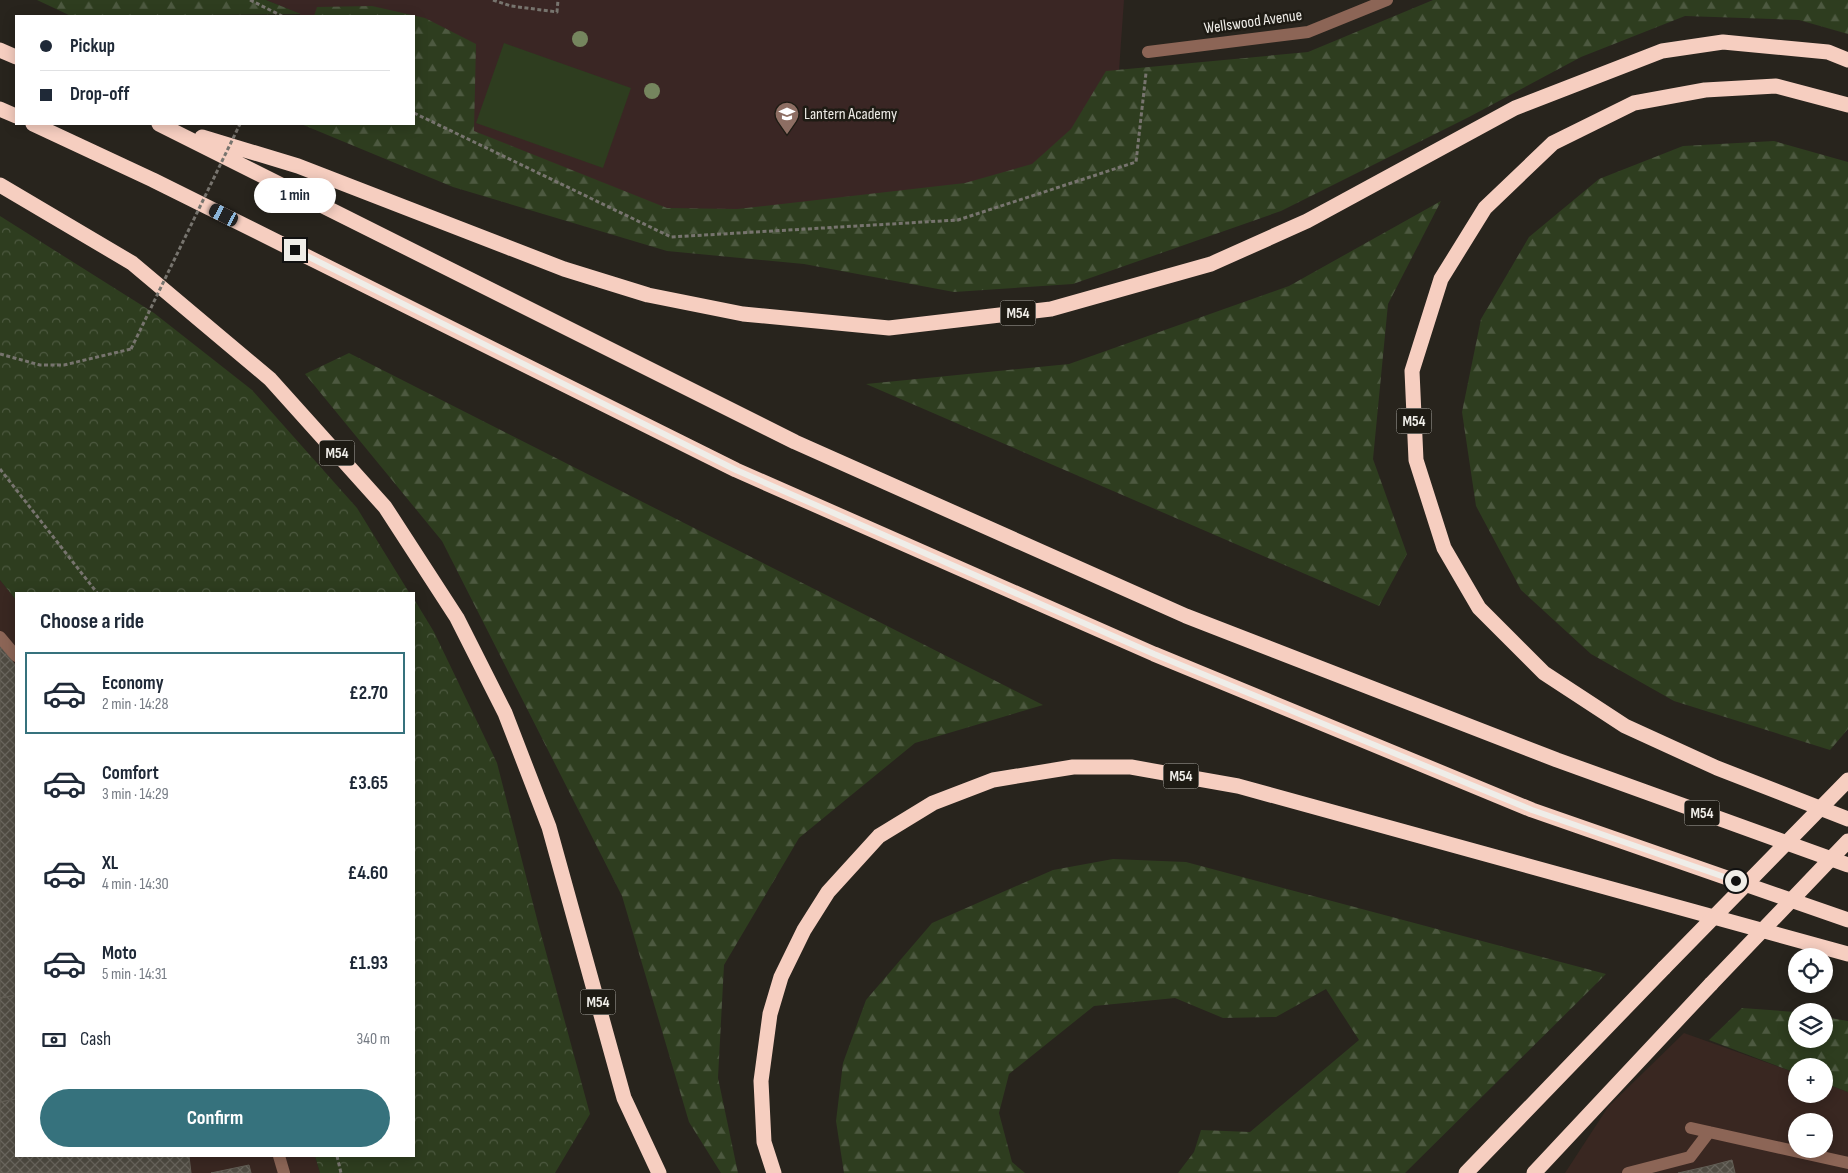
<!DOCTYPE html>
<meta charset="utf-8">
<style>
:root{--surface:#fff;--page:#f2f2f3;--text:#1f2937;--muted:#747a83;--line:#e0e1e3;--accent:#36727d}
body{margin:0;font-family:"Sofia Sans Condensed",sans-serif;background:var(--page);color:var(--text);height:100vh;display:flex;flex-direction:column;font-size:19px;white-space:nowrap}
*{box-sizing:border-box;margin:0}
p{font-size:16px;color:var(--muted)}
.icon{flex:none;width:28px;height:28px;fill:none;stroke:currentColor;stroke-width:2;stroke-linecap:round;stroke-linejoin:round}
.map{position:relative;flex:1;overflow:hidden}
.drawer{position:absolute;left:15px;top:592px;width:400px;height:565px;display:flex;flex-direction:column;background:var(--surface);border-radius:0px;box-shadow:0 2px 12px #0003}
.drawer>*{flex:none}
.banner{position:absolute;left:15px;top:15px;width:400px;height:110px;border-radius:0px;box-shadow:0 2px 12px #0003;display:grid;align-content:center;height:110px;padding:0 25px;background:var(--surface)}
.buttons{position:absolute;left:1788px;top:948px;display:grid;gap:10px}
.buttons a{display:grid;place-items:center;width:45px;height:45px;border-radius:50%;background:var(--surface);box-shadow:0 2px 12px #0003;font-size:25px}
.end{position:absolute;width:22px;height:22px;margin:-11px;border:6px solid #efede8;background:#111;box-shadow:0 0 0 2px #111}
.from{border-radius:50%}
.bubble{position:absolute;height:35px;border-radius:18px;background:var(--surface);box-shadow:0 2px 12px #0003;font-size:16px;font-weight:700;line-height:35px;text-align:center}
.car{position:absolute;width:15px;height:30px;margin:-15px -8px;border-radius:6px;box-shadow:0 0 4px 1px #0007;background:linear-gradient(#222 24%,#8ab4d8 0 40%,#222 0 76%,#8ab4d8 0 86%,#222 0)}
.banner b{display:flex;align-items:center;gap:18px;height:48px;font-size:19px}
.banner b+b{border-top:1px solid var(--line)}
.banner i{width:12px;height:12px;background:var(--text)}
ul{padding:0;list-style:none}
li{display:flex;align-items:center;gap:15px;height:82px;margin:0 10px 8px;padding:0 15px;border:2px solid transparent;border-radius:0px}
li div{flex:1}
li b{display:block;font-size:19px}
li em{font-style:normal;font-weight:700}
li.current{border-color:var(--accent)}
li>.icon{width:45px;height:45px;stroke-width:1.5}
h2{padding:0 25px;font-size:22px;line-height:60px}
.pay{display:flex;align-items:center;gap:12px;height:55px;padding:0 25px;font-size:19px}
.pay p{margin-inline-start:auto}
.action{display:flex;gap:10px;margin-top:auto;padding:10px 25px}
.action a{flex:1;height:58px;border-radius:30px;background:var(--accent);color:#fff;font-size:20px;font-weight:700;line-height:58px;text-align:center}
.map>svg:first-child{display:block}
</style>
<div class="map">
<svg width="1848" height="1173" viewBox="0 0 1848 1173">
<defs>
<pattern id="forest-firs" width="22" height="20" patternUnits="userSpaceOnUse" patternTransform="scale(1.25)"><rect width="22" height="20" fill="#2e3d1f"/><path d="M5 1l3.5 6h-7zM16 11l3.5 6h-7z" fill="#4d5940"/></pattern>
<pattern id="park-crowns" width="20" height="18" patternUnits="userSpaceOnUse" patternTransform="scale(1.25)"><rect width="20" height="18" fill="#2e3d1f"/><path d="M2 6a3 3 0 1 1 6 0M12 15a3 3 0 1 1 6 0" fill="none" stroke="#4d5940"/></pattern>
<pattern id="building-cross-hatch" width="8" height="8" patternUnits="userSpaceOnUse" patternTransform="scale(1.25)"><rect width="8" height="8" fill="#4f4b42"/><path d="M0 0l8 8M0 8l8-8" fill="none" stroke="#69655d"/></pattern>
</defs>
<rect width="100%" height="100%" fill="#28241d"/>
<path fill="#392721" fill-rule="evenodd" d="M0 580 16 600V1156H315L320 1173H0Z
M1684 1033 1796 1073V1094H1824V1083L1848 1092V1173H1565L1608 1107ZM1796 1121H1824V1149H1796Z"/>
<path fill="#3a2624" d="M266 0H1124L1112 170 671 237 414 113V16H300V14Z"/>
<path fill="url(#forest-firs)" d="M37 0H266L301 14 71 16Z
M1433 0H1848V34L1799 20 1685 16 1581 57 1469 117 1281 211 1073 284 954 292 804 264 667 251 453 187 301 124H414V16H314L317 7 372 6 425 18 476 44 474 131 667 208 737 209 965 183 1032 164 1071 129 1106 71 1308 52Z
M1774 141 1848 162V729L1830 750 1674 701 1591 654 1521 590 1476 506 1462 412 1481 319 1529 237 1599 179 1683 146Z
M1441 201 1388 304 1373 459 1407 554 1379 606 866 384 1069 364 1289 286Z
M349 353 1043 705 915 743 799 838 724 965 718 1078 738 1173H721L689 1122 622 896 442 541 305 374Z
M1113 859 1186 862 1606 974 1405 1173H1178L1194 1152 1201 1130 1250 1132 1359 1040 1326 989 1276 1017 1223 1018 1175 998 1094 1006 1009 1074 999 1113 1012 1162 1025 1173H844L836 1121 843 1063 866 1000 932 923 1053 870Z
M1742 1008 1796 1012V1039H1824V1017L1848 1021V1092L1824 1083V1066H1796V1073L1709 1040Z"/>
<path fill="url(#park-crowns)" d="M0 216 154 313 252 390 357 508 410 594H16V600L0 580Z
M414 599 434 632 497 763 538 923 590 1114 555 1173H320L315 1156H414Z"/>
<path fill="#2e3d1f" d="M504 43 631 88 603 168 476 123Z"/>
<path fill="url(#building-cross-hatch)" stroke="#625e55" d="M0 646 16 666V995L0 998Z
M16 995V1099L0 1102V998Z
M16 1099V1156H189L191 1173H0V1102Z
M1732 1160 1735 1173H1678L1709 1166Z
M249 1165 251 1173H211Z"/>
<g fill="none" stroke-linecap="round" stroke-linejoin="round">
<path stroke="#77746e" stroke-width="3" stroke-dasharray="4 2.5" stroke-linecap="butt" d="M250 0 282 16
M493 0 511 6 557 12 558 0
M414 113 671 237 958 220 1136 162 1146 73
M0 354 40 365H64L131 349
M0 469 98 594
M337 1156 341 1173"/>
<path stroke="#8c6556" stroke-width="12" d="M0 637 16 656
M1691 1128 1848 1163
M279 1156 284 1173
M1628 1173 1690 1157 1709 1132"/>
<path stroke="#8c6556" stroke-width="12" d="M1148 52 1308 32 1387 0"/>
<path stroke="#f6cec0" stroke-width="15" d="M0 50 16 57
M1848 105 1776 86 1705 90 1634 103 1553 143 1485 208 1441 279 1412 371 1416 460 1444 548 1479 608 1544 673 1625 726 1717 768 1848 819
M0 109 16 116
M33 124 153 180 736 470 1154 654 1532 810 1848 920
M159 124 795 442 1186 616 1557 760 1848 865
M202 137 298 166 564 269 648 295 743 314 889 328 1051 309 1211 264 1307 221 1515 108 1662 51 1723 42 1828 52 1848 60
M0 185 132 263 270 379 385 507 457 618 505 713 549 827 624 1098 659 1173
M774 1173 764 1142 761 1081 770 1014 781 977 804 930 828 892 879 836 933 803 993 780 1073 767H1131L1238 786 1848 954
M1466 1173 1664 968
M1534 1173 1711 984"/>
<path stroke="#77746e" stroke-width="3" stroke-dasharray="4 2.5" stroke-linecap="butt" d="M131 349 240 124"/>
<path stroke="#f6cec0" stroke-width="15" d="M1664 968 1848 780
M1711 984 1848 841"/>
</g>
<g fill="#75855e">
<circle cx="580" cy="39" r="8"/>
<circle cx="652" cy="91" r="8"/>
</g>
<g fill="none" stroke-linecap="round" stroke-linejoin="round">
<path stroke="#efede8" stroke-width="6" d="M295 250 736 470 1154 654 1532 810 1736 881"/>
</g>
<defs>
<symbol id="school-pin" viewBox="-11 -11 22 30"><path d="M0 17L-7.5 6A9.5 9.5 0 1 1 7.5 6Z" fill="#8d6e63" stroke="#1e1b14"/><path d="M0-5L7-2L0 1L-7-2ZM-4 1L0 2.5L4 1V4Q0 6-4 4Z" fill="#fff"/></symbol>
</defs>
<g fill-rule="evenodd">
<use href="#school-pin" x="773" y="100" width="28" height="38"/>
</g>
<g text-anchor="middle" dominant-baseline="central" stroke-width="5" stroke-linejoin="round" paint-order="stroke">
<g fill="#1e1b14" stroke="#b0aea8" stroke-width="1">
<rect x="1000.5" y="300.5" width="35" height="25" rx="4"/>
<rect x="1396.5" y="408.5" width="35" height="25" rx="4"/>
<rect x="319.5" y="440.5" width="35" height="25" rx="4"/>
<rect x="1163.5" y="763.5" width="35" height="25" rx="4"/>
<rect x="1684.5" y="800.5" width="35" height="25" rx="4"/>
<rect x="580.5" y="989.5" width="35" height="25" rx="4"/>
</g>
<g font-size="15" font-weight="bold" fill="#efede8">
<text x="1018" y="313">M54</text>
<text x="1414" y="421">M54</text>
<text x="337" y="453">M54</text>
<text x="1181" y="776">M54</text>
<text x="1702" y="813">M54</text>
<text x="598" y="1002">M54</text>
</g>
<g font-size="16" fill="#efede8" stroke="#1e1b14">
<text transform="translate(1253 22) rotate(-8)">Wellswood Avenue</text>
</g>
<g font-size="16" fill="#efede8" stroke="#1e1b14" text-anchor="start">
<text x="804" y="114">Lantern Academy</text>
</g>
</g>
</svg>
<div class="buttons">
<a><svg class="icon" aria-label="locate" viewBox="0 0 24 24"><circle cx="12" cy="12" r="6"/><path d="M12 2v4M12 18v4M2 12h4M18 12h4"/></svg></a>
<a><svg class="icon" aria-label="layers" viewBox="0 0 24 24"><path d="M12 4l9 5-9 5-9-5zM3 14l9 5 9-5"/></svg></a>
<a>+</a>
<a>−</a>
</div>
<i class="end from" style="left:1736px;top:881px"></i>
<i class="end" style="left:295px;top:250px"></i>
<div class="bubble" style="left:254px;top:178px;width:82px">1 min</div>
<i class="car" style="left:224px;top:215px;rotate:297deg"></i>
<div class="banner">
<b><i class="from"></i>Pickup</b>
<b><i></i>Drop-off</b>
</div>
<section class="drawer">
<h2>Choose a ride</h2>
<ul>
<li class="current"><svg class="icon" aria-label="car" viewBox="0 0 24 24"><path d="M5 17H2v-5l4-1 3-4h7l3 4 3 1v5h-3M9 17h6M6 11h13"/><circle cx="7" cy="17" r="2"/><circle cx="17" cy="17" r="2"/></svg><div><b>Economy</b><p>2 min · 14:28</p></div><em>£2.70</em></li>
<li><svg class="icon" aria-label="car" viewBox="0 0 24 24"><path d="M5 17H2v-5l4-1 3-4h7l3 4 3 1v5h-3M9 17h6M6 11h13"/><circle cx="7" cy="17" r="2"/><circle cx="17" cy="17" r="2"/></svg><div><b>Comfort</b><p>3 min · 14:29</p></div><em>£3.65</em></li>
<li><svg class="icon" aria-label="car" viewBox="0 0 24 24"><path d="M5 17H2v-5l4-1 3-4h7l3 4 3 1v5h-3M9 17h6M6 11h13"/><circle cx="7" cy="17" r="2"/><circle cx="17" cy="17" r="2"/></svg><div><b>XL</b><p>4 min · 14:30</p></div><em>£4.60</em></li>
<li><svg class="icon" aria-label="car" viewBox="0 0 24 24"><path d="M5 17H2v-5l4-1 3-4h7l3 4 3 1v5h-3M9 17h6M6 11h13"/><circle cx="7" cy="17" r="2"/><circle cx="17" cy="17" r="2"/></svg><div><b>Moto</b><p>5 min · 14:31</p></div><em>£1.93</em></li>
</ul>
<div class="pay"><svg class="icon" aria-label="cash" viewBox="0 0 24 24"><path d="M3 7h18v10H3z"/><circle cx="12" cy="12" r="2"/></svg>Cash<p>340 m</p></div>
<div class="action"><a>Confirm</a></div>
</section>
</div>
